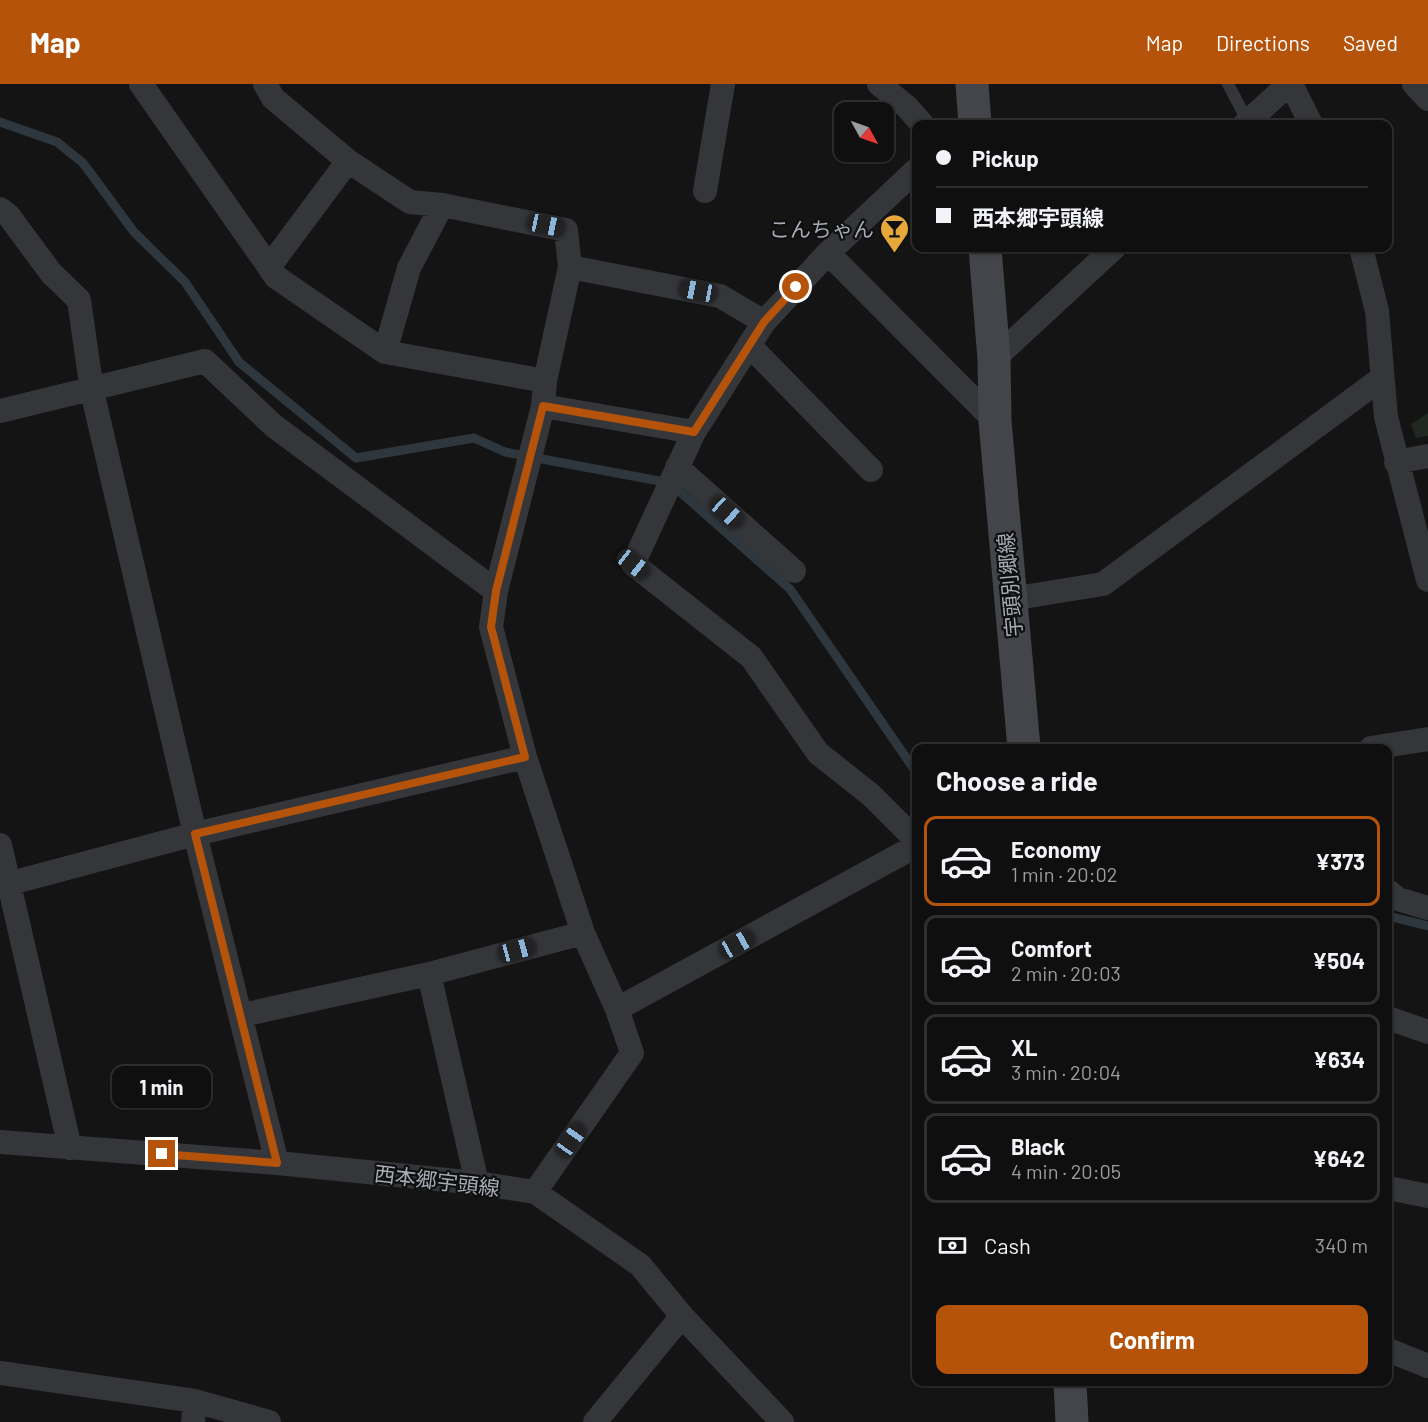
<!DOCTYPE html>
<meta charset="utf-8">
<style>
:root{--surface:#0f0f10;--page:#1d1d1e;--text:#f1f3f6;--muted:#9b9c9f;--line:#2f2f30;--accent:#b45309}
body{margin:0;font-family:Barlow,"Noto Sans JP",sans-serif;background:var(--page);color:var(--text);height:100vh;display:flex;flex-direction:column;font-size:22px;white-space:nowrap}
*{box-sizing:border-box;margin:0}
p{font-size:20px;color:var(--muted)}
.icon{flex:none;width:33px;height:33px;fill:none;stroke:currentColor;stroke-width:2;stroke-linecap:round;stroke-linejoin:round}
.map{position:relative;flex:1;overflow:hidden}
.sheet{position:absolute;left:912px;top:660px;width:480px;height:642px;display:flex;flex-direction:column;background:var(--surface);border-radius:12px;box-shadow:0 2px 4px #0004,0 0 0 2px var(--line)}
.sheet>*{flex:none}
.top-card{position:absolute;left:912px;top:36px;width:480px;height:132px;border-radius:12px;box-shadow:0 2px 4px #0004,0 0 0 2px var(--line);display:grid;align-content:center;height:132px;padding:0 24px;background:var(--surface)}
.needle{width:39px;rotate:130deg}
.tools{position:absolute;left:834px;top:18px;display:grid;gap:12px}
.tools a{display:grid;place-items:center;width:60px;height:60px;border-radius:12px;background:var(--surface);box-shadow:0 2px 4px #0004,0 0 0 2px var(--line);font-size:30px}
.end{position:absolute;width:27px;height:27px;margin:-14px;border:8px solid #b45309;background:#fff;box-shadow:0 0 0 3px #fff}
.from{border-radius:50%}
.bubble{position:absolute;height:42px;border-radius:12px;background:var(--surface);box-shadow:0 2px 4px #0004,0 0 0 2px var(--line);font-size:20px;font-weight:700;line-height:42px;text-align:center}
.car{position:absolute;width:18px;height:36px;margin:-18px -9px;border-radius:8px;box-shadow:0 0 4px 2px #0007;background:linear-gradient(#222 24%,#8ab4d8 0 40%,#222 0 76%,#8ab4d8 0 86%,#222 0)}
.top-card b{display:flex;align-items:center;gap:21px;height:57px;font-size:22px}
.top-card b+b{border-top:2px solid var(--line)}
.top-card i{width:15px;height:15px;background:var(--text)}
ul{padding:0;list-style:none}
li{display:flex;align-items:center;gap:18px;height:90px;margin:0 12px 9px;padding:0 12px;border:3px solid var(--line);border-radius:12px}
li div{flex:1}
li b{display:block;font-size:22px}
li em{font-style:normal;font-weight:700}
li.active{border-color:var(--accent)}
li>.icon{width:54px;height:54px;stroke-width:1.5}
h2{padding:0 24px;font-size:27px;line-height:72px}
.pay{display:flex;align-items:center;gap:15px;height:66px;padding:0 24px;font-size:22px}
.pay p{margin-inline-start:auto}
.primary-button{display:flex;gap:12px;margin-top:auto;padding:12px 24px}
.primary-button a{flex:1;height:69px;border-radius:12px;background:var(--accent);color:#fff;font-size:24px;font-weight:700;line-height:69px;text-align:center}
header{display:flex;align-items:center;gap:36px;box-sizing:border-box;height:84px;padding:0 30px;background:var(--accent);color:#fff}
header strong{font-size:28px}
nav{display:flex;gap:33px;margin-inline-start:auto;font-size:21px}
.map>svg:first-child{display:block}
</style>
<header>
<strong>Map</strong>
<nav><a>Map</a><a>Directions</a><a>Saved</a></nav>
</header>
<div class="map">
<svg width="1428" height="1338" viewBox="0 0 1428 1338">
<rect width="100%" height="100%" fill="#141415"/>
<path fill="#202821" d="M1428 329V352L1416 354 1411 340Z"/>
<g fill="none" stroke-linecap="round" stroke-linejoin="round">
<path stroke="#2e373d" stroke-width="9" d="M0 38 57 58 83 79 134 148 185 198 239 278 356 374 474 354 505 368 670 399 790 505 916 688
M1388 832 1428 842"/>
<path stroke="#35363a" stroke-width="12" d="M1228 0 1248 38"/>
<path stroke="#35363a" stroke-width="24" d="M141 0 276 193 385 268 545 297
M265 0 273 14 348 77 410 118 442 121 566 146 570 183 545 297 543 322 496 507 491 543 525 673 583 849 617 925 632 969 535 1108
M879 0 907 23 922 40
M1291 0 1311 40
M1414 0 1428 15
M1245 40 1289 0
M916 86 828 169 764 238 694 348 633 480 751 573 818 669 871 711 916 756
M705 107 723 0
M0 125 9 132 51 189 79 216 92 307 195 750 277 1079
M1361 164 1377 227 1386 333 1428 496
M828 169 995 337
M269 183 348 77
M570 183 720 212 764 238
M749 261 871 386
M385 268 409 184 442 121
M994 275 1114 164
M543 322 694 348
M0 327 205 277 274 342 496 507
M1396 378 1428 372
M677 383 794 487
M1010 515 1103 500 1382 294
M1371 664 1428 655
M0 761 70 1064
M0 802 195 750 525 673
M1388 807 1398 815 1428 824
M429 890 477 1099
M617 925 916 762
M242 931 429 890 583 849
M1388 934 1428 948
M0 1058 277 1079 477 1099 535 1108 640 1181 682 1232 782 1338
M1388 1104 1428 1112
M1388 1266 1428 1282
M0 1289 195 1317 269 1338
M193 1338 195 1317
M595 1338 682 1232"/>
<path stroke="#43454a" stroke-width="33" d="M972 0 975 40
M985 164 994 275 995 337 1024 664
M1070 1298 1072 1338"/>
</g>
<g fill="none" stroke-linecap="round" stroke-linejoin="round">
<path stroke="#b45309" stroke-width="8" d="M162 1070 277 1079 195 750 525 673 491 543 496 507 543 322 694 348 764 238 796 203"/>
</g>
<defs>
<symbol id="bar-pin" viewBox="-11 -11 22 30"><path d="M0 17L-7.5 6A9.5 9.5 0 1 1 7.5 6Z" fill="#e6a83b" stroke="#0f0f10"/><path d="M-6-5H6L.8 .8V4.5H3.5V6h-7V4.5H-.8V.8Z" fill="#111"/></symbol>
</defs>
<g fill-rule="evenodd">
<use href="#bar-pin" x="878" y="128" width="33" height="45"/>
</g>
<g text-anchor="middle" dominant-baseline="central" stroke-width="4.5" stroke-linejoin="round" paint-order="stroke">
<g font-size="21" fill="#a6abb5" stroke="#0f0f10" text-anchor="end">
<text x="874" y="144">こんちゃん</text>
</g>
<g font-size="21" fill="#a6abb5" stroke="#0f0f10">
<text transform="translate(1009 501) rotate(-95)">宇頭別郷線</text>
<text transform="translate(437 1096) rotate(7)">西本郷宇頭線</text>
</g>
</g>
</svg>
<div class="tools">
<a><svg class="needle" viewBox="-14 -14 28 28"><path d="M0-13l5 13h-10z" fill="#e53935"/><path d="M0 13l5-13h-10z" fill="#9b9c9f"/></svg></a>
</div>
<i class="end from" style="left:796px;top:203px"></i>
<i class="end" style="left:162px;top:1070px"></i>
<div class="bubble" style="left:112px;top:982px;width:99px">1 min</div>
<i class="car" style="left:546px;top:141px;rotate:102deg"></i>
<i class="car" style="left:698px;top:207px;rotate:281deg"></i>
<i class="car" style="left:727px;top:428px;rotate:132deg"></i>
<i class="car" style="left:633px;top:480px;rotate:128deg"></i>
<i class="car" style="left:737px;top:860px;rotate:61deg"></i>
<i class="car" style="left:517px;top:866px;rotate:75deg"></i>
<i class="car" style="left:571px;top:1056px;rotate:35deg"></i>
<div class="top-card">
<b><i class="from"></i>Pickup</b>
<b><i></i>西本郷宇頭線</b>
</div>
<section class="sheet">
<h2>Choose a ride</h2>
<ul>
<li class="active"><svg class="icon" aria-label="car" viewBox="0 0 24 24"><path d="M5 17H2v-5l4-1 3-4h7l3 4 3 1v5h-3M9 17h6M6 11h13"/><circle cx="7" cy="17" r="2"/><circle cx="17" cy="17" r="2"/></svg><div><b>Economy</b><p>1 min · 20:02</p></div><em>¥373</em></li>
<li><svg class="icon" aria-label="car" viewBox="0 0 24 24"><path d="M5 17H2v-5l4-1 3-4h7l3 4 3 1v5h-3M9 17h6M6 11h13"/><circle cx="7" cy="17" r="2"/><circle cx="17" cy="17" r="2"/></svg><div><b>Comfort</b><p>2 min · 20:03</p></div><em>¥504</em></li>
<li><svg class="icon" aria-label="car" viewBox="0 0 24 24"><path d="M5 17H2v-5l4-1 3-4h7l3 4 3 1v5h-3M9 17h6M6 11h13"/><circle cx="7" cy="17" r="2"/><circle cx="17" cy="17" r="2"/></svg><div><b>XL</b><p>3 min · 20:04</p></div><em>¥634</em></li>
<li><svg class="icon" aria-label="car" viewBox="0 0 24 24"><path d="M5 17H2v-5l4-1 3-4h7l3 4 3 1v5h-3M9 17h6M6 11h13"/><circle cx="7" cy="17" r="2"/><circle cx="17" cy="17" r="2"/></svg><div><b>Black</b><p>4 min · 20:05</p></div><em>¥642</em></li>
</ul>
<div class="pay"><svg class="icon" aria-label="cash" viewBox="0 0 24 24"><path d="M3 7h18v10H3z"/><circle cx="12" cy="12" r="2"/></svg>Cash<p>340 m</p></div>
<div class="primary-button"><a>Confirm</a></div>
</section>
</div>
